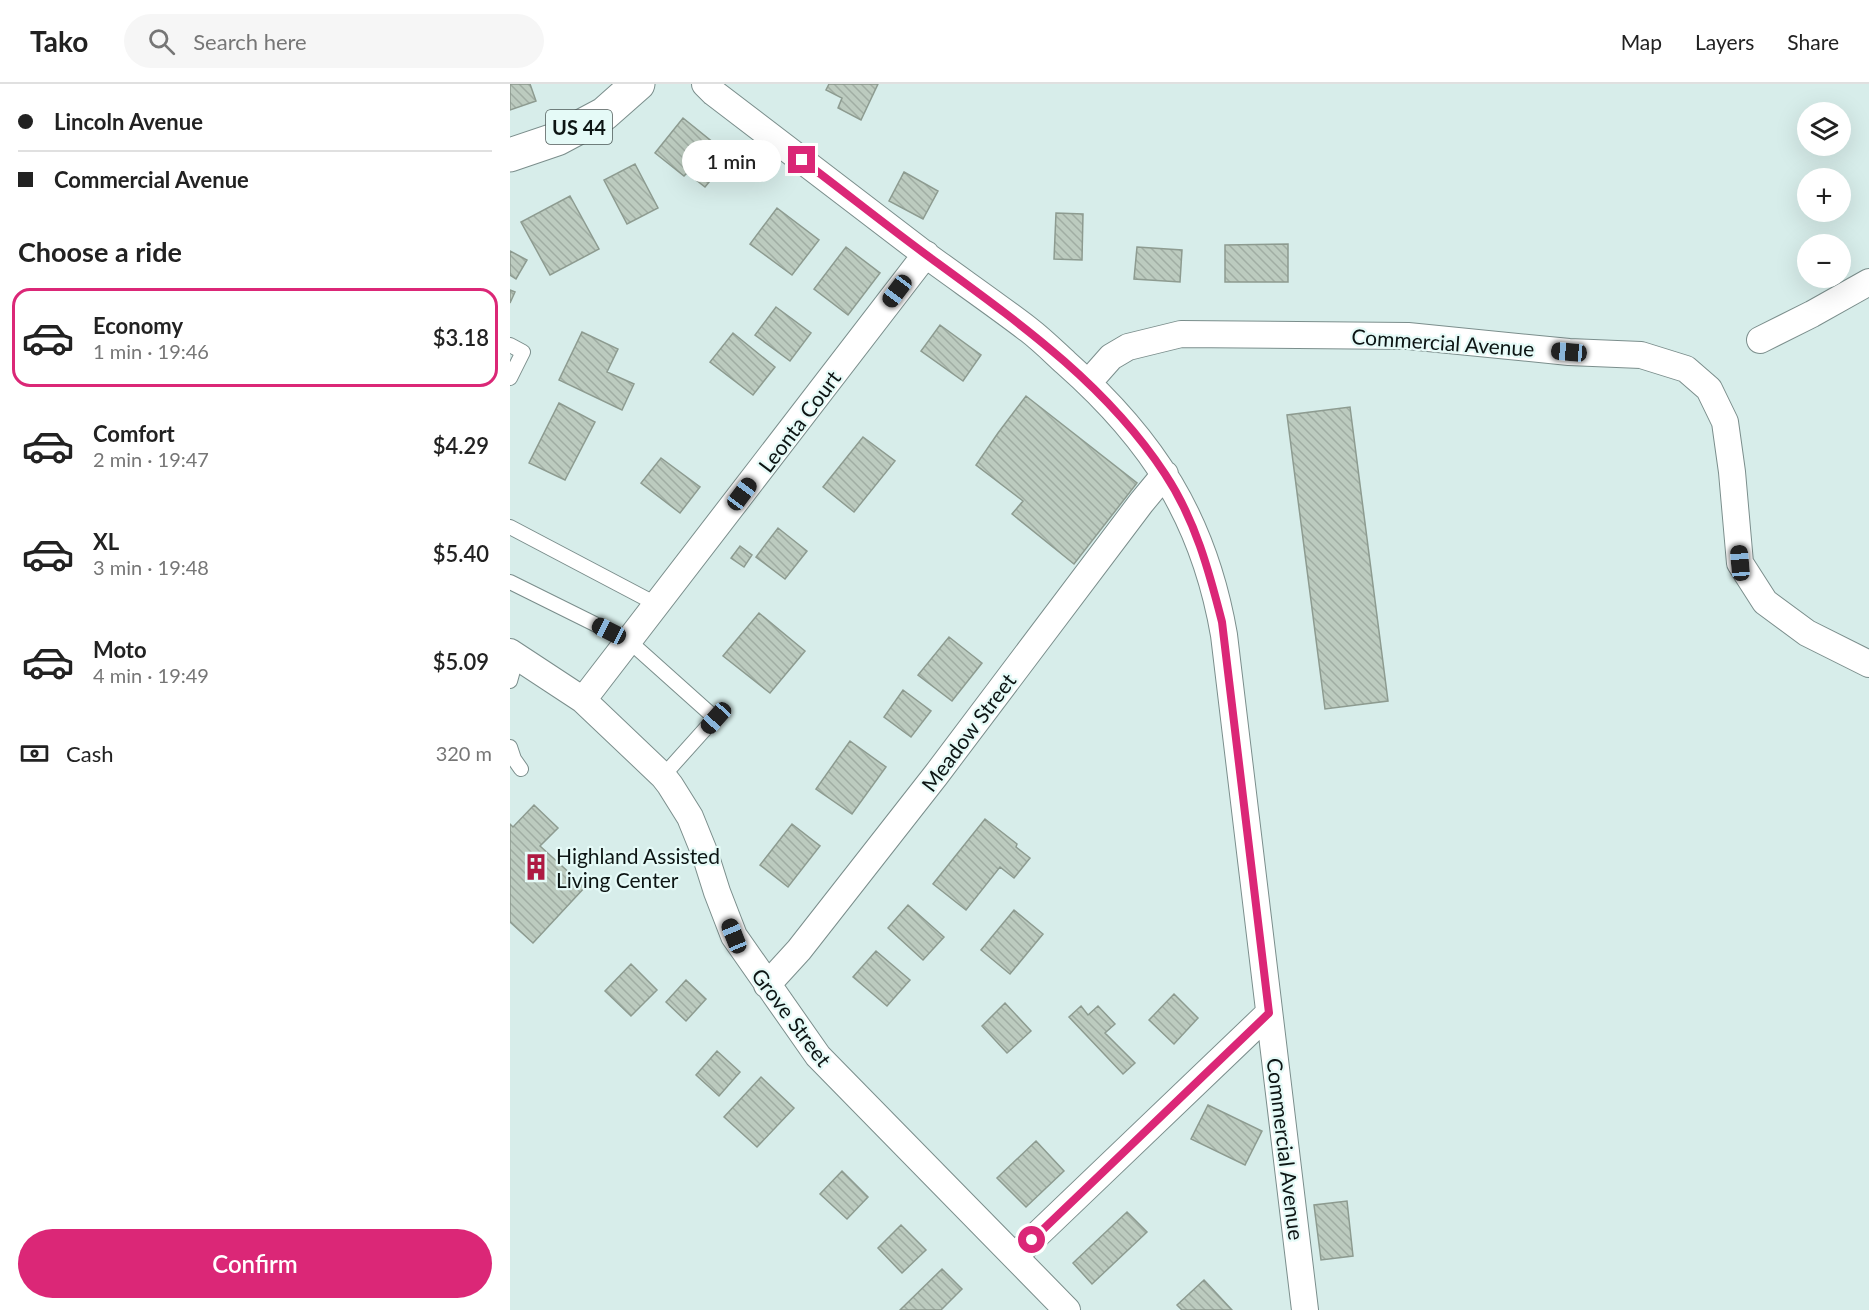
<!DOCTYPE html>
<meta charset="utf-8">
<style>
:root{--surface:#fff;--page:#f6f6f6;--text:#222;--muted:#767676;--line:#e0e0e0;--accent:#db2777}
body{margin:0;font-family:Lato,sans-serif;background:var(--page);color:var(--text);height:100vh;display:flex;flex-direction:column;font-size:22px;white-space:nowrap}
*{box-sizing:border-box;margin:0}
p{font-size:20px;color:var(--muted)}
.icon{flex:none;width:33px;height:33px;fill:none;stroke:currentColor;stroke-width:2;stroke-linecap:round;stroke-linejoin:round}
.map{position:relative;flex:1;overflow:hidden}
.panel{display:flex;flex-direction:column;background:var(--surface);width:510px}
.panel>*{flex:none}
.guide{display:grid;align-content:center;height:132px;padding:0 18px;background:var(--surface)}
.controls{position:absolute;left:1287px;top:18px;display:grid;gap:12px}
.controls a{display:grid;place-items:center;width:54px;height:54px;border-radius:50%;background:var(--surface);box-shadow:0 6px 24px #0002;font-size:30px}
.end{position:absolute;width:27px;height:27px;margin:-14px;border:8px solid #db2777;background:#fff;box-shadow:0 0 0 3px #fff}
.from{border-radius:50%}
.bubble{position:absolute;height:42px;border-radius:21px;background:var(--surface);box-shadow:0 6px 24px #0002;font-size:20px;font-weight:600;line-height:42px;text-align:center}
.car{position:absolute;width:18px;height:36px;margin:-18px -9px;border-radius:8px;box-shadow:0 0 4px 2px #0007;background:linear-gradient(#222 24%,#8ab4d8 0 40%,#222 0 76%,#8ab4d8 0 86%,#222 0)}
.guide b{display:flex;align-items:center;gap:21px;height:57px;font-size:22px}
.guide b+b{border-top:2px solid var(--line)}
.guide i{width:15px;height:15px;background:var(--text)}
ul{padding:0;list-style:none}
li{display:flex;align-items:center;gap:18px;height:99px;margin:0 12px 9px;padding:0 6px;border:3px solid transparent;border-radius:18px}
li div{flex:1}
li b{display:block;font-size:22px}
li em{font-style:normal;font-weight:600}
li.current{border-color:var(--accent)}
li>.icon{width:54px;height:54px;stroke-width:1.5}
h2{padding:0 18px;font-size:27px;line-height:72px}
.pay{display:flex;align-items:center;gap:15px;height:66px;padding:0 18px;font-size:22px}
.pay p{margin-inline-start:auto}
.button{display:flex;gap:12px;margin-top:auto;padding:12px 18px}
.button a{flex:1;height:69px;border-radius:36px;background:var(--accent);color:#fff;font-size:24px;font-weight:600;line-height:69px;text-align:center}
header{display:flex;align-items:center;gap:36px;box-sizing:border-box;height:84px;padding:0 30px;background:var(--surface);border-bottom:2px solid var(--line)}
header strong{font-size:28px}
nav{display:flex;gap:33px;margin-inline-start:auto;font-size:21px}
.search{width:420px;height:54px;background:var(--page);display:flex;align-items:center;gap:15px;box-sizing:border-box;padding:0 21px;border-radius:33px;color:var(--muted);font-size:22px}
main{display:flex;flex:1;min-height:0}
.map>svg:first-child{display:block}
</style>
<header>
<strong>Tako</strong>
<div class="search"><svg class="icon" aria-label="search" viewBox="0 0 24 24"><circle cx="10" cy="10" r="6"/><path d="M15 15l6 6"/></svg>Search here</div>
<nav><a>Map</a><a>Layers</a><a>Share</a></nav>
</header>
<main>
<section class="panel">
<div class="guide">
<b><i class="from"></i>Lincoln Avenue</b>
<b><i></i>Commercial Avenue</b>
</div>
<h2>Choose a ride</h2>
<ul>
<li class="current"><svg class="icon" aria-label="car" viewBox="0 0 24 24"><path d="M5 17H2v-5l4-1 3-4h7l3 4 3 1v5h-3M9 17h6M6 11h13"/><circle cx="7" cy="17" r="2"/><circle cx="17" cy="17" r="2"/></svg><div><b>Economy</b><p>1 min · 19:46</p></div><em>$3.18</em></li>
<li><svg class="icon" aria-label="car" viewBox="0 0 24 24"><path d="M5 17H2v-5l4-1 3-4h7l3 4 3 1v5h-3M9 17h6M6 11h13"/><circle cx="7" cy="17" r="2"/><circle cx="17" cy="17" r="2"/></svg><div><b>Comfort</b><p>2 min · 19:47</p></div><em>$4.29</em></li>
<li><svg class="icon" aria-label="car" viewBox="0 0 24 24"><path d="M5 17H2v-5l4-1 3-4h7l3 4 3 1v5h-3M9 17h6M6 11h13"/><circle cx="7" cy="17" r="2"/><circle cx="17" cy="17" r="2"/></svg><div><b>XL</b><p>3 min · 19:48</p></div><em>$5.40</em></li>
<li><svg class="icon" aria-label="car" viewBox="0 0 24 24"><path d="M5 17H2v-5l4-1 3-4h7l3 4 3 1v5h-3M9 17h6M6 11h13"/><circle cx="7" cy="17" r="2"/><circle cx="17" cy="17" r="2"/></svg><div><b>Moto</b><p>4 min · 19:49</p></div><em>$5.09</em></li>
</ul>
<div class="pay"><svg class="icon" aria-label="cash" viewBox="0 0 24 24"><path d="M3 7h18v10H3z"/><circle cx="12" cy="12" r="2"/></svg>Cash<p>320 m</p></div>
<div class="button"><a>Confirm</a></div>
</section>
<div class="map">
<svg width="1359" height="1226" viewBox="0 0 1359 1226">
<defs>
<pattern id="building-back-hatch" width="6" height="6" patternUnits="userSpaceOnUse" patternTransform="scale(1.5)"><rect width="6" height="6" fill="#bccbbf"/><path d="M-1 5l2 2M0 0l6 6M5-1l2 2" fill="none" stroke="#a0ada3"/></pattern>
</defs>
<rect width="100%" height="100%" fill="#d7edea"/>
<path fill="url(#building-back-hatch)" stroke="#8d9b90" stroke-width="1.5" d="M0 0H20L26 17 0 26Z
M319 0H368L351 36 328 24 332 14 316 6Z
M173 34 205 60 202 64V70L214 80 195 103 177 89 174 92 145 69Z
M125 80 148 124 117 140 94 96Z
M394 88 428 107 413 135 379 117Z
M60 112 89 165 40 191 11 138Z
M267 124 309 156 282 191 240 160Z
M546 129 573 130 572 176 544 175Z
M778 160V198H715V161Z
M336 163 370 189 338 231 304 205Z
M627 163 672 166 670 198 624 195Z
M0 167 17 176 6 195 0 191Z
M0 206 5 208 0 219Z
M266 223 301 249 280 277 245 251Z
M430 241 471 271 453 297 411 267Z
M72 248 108 265 97 288 124 300 112 326 49 296Z
M223 249 265 283 243 311 200 278Z
M516 312 627 399 564 480 502 430 513 417 466 381 488 349Z
M49 319 85 338 55 396 19 379Z
M840 323 878 617 815 625 777 331Z
M353 353 385 377 344 428 313 403Z
M151 374 190 403 170 429 131 399Z
M268 444 297 467 275 495 246 473Z
M230 462 242 471 234 483 221 474Z
M249 529 295 567 260 609 213 572Z
M439 553 472 579 442 617 408 591Z
M393 606 421 627 401 653 374 633Z
M340 657 376 683 342 730 306 705Z
M24 721 48 744 30 762 75 803 23 859 0 838V740L3 743Z
M475 735 507 760 506 763 520 774 504 794 490 783 456 826 423 800Z
M282 740 310 762 278 803 250 781Z
M398 821 434 853 413 876 378 844Z
M504 826 533 850 500 890 471 866Z
M366 867 400 896 377 922 343 893Z
M121 880 147 906 121 932 95 907Z
M176 896 196 915 176 937 156 918Z
M664 910 688 934 664 960 639 936Z
M495 919 521 947 497 969 472 942Z
M571 922 578 931 588 922 605 940 595 949 625 979 613 990 559 933Z
M207 967 230 988 209 1012 186 991Z
M251 993 284 1024 247 1063 214 1033Z
M698 1021 752 1047 735 1081 681 1055Z
M526 1057 554 1087 516 1123 487 1094Z
M332 1087 358 1113 337 1135 310 1110Z
M837 1117 843 1172 811 1176 804 1121Z
M617 1128 637 1148 582 1200 563 1179Z
M391 1141 416 1166 392 1189 368 1164Z
M432 1185 452 1205 431 1226H390Z
M694 1196 722 1226H672L667 1221Z"/>
<g fill="none" stroke-linecap="round" stroke-linejoin="round">
<defs>
<path id="service" d="M0 261 13 268 0 294
M0 443 148 521
M0 498 119 557 205 634 153 692
M0 597 7 572
M0 663 4 675 11 685"/>
<path id="minor" d="M195 0 204 9C274 63 345 117 416 171 450 196 485 220 519 246 532 256 544 268 556 279 643 356 694 435 714 551L795 1226
M1250 256 1302 230 1359 198
M578 299 601 273 618 263 671 250 898 252 1059 268 1131 271 1176 285 1199 305 1215 338 1222 388 1230 479 1255 518 1297 549 1359 580
M0 568 73 616 153 692 160 701 180 733 195 770 207 808 224 852 308 972 557 1226
M73 616 416 170
M257 901 289 866 426 691 631 419 655 390
M505 1172 759 929"/>
<path id="primary" d="M0 71 47 55 94 30 128 0"/>
</defs>
<use href="#service" stroke="#7b8e8c" stroke-width="16"/>
<use href="#minor" stroke="#7b8e8c" stroke-width="28"/>
<use href="#primary" stroke="#7b8e8c" stroke-width="35"/>
<use href="#service" stroke="#fff" stroke-width="14"/>
<use href="#minor" stroke="#fff" stroke-width="26"/>
<use href="#primary" stroke="#fff" stroke-width="33"/>
</g>
<g fill="none" stroke-linecap="round" stroke-linejoin="round">
<path stroke="#db2777" stroke-width="8" d="M292 76C336 109 378 143 422 175 508 238 596 300 655 390 685 435 699 487 712 538L759 929 522 1156"/>
</g>
<defs>
<symbol id="building-bare" viewBox="-9 -9 18 18"><path d="M-4-6H4V6H1V3H-1V6H-4ZM-2.5-4.3h1.7v1.8h-1.7ZM.8-4.3h1.7v1.8H.8ZM-2.5-1h1.7V.8h-1.7ZM.8-1h1.7V.8H.8Z" fill="#ae1a42" stroke="#e5faf7" stroke-width="2.5" paint-order="stroke"/></symbol>
</defs>
<g fill-rule="evenodd">
<use href="#building-bare" x="7" y="764" width="38" height="38"/>
</g>
<g text-anchor="middle" dominant-baseline="central" stroke-width="4.5" stroke-linejoin="round" paint-order="stroke">
<rect fill="#e5faf7" stroke="#4e5a58" stroke-width="1.5" x="36" y="26" width="66" height="34" rx="4.5"/>
<g font-size="20" font-weight="bold" fill="#0d1514">
<text x="69" y="43">US 44</text>
</g>
<g font-size="21" fill="#0d1514" stroke="#e5faf7">
<text transform="translate(933 258) rotate(4)">Commercial Avenue</text>
<text transform="translate(289 337) rotate(-53)">Leonta Court</text>
<text transform="translate(458 648) rotate(-53)">Meadow Street</text>
<text transform="translate(282 933) rotate(53)">Grove Street</text>
<text transform="translate(776 1065) rotate(83)">Commercial Avenue</text>
</g>
<g font-size="21" fill="#0d1514" stroke="#e5faf7" text-anchor="start">
<text x="46" y="771">Highland Assisted<tspan x="46" dy="24">Living Center</tspan></text>
</g>
</g>
</svg>
<div class="controls">
<a><svg class="icon" aria-label="layers" viewBox="0 0 24 24"><path d="M12 4l9 5-9 5-9-5zM3 14l9 5 9-5"/></svg></a>
<a>+</a>
<a>−</a>
</div>
<i class="end from" style="left:522px;top:1156px"></i>
<i class="end" style="left:292px;top:76px"></i>
<div class="bubble" style="left:172px;top:56px;width:99px">1 min</div>
<i class="car" style="left:387px;top:207px;rotate:217deg"></i>
<i class="car" style="left:1059px;top:268px;rotate:275deg"></i>
<i class="car" style="left:232px;top:410px;rotate:37deg"></i>
<i class="car" style="left:1230px;top:479px;rotate:355deg"></i>
<i class="car" style="left:99px;top:547px;rotate:297deg"></i>
<i class="car" style="left:206px;top:634px;rotate:222deg"></i>
<i class="car" style="left:224px;top:852px;rotate:338deg"></i>
</div>
</main>
